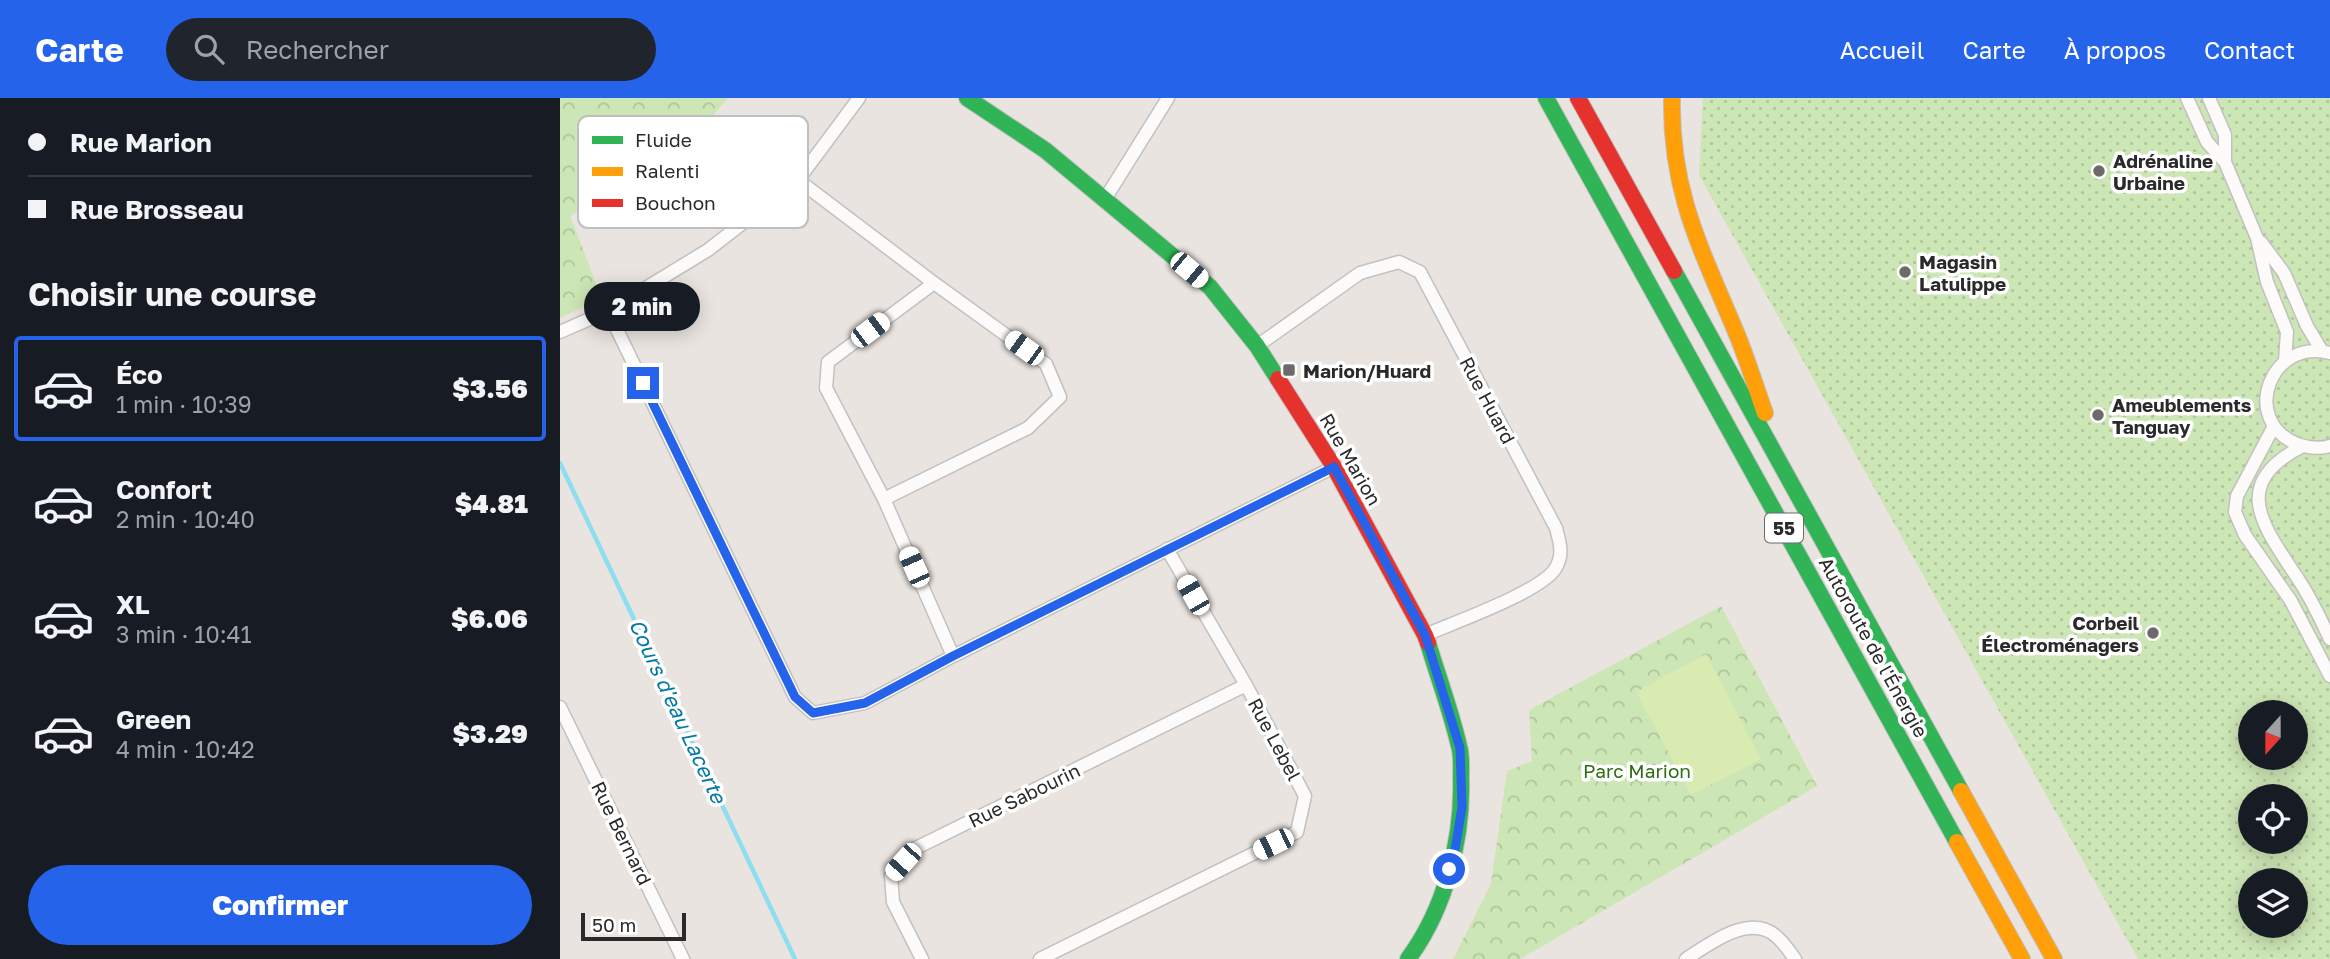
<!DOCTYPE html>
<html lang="fr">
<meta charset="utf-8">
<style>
:root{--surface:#171b24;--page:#20242c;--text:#f1f3f6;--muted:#9ea1a6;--line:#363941;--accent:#2563eb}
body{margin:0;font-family:"Golos Text",sans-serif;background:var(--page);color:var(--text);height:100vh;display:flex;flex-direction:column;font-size:26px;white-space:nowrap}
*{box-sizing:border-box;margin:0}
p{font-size:23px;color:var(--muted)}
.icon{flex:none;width:38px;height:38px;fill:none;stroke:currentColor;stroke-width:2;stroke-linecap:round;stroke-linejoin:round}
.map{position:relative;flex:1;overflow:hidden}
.drawer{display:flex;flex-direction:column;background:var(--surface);width:560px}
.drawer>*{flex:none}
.banner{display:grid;align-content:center;height:154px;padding:0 28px;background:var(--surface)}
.needle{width:46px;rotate:201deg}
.controls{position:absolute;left:1678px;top:602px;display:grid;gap:14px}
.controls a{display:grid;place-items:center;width:70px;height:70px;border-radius:50%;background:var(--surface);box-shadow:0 4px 18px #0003;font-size:35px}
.scale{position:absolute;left:21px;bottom:18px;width:105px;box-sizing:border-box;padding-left:7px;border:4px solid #2a2a2a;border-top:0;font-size:19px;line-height:24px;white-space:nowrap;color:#2a2a2a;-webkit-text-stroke:5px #fff;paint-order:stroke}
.end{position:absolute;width:32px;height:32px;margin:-16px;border:9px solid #2563eb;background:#fff;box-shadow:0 0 0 4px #fff}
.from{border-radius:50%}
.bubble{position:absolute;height:49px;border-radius:24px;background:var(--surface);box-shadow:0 4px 18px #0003;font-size:23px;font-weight:800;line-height:49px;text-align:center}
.car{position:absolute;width:21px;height:42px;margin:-21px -10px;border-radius:9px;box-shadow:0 0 5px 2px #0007;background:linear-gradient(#fff 24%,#345 0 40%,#fff 0 76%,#345 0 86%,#fff 0)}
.banner b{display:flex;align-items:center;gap:24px;height:66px;font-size:26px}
.banner b+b{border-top:2px solid var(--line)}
.banner i{width:18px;height:18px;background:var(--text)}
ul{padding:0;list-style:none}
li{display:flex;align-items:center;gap:21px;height:105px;margin:0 14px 10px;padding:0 14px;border:4px solid transparent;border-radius:7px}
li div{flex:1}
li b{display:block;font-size:26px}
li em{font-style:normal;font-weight:800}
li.active{border-color:var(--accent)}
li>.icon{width:63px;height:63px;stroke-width:1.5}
h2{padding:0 28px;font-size:32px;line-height:84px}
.button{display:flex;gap:14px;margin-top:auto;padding:14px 28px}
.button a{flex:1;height:80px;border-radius:42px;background:var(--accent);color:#fff;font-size:28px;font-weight:800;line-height:80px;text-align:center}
header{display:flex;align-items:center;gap:42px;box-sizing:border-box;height:98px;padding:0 35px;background:var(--accent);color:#fff}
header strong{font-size:33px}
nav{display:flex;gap:38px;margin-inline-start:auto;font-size:24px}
.search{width:490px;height:63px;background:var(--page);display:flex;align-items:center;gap:18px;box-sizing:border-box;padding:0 24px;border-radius:38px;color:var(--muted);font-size:26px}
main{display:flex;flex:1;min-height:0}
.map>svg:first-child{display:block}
</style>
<header>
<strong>Carte</strong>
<div class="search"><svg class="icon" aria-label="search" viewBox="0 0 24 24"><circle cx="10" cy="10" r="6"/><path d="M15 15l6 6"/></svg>Rechercher</div>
<nav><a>Accueil</a><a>Carte</a><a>À propos</a><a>Contact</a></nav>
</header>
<main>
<section class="drawer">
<div class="banner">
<b><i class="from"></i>Rue Marion</b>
<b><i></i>Rue Brosseau</b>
</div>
<h2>Choisir une course</h2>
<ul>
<li class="active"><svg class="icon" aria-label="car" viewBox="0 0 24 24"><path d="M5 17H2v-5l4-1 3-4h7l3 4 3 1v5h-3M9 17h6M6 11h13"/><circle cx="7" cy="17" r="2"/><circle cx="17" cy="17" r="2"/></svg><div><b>Éco</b><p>1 min · 10:39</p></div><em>$3.56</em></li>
<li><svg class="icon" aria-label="car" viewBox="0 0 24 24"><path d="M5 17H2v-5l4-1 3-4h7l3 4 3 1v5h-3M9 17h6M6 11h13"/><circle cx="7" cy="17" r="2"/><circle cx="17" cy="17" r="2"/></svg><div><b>Confort</b><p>2 min · 10:40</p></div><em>$4.81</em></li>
<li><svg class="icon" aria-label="car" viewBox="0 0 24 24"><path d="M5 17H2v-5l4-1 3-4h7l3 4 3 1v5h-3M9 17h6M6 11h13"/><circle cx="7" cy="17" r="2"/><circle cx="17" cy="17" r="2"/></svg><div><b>XL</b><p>3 min · 10:41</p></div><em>$6.06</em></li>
<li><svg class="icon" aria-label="car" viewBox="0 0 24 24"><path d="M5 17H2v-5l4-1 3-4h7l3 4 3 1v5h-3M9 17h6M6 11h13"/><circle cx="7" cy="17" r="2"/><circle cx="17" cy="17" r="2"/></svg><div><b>Green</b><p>4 min · 10:42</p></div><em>$3.29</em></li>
</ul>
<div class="button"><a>Confirmer</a></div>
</section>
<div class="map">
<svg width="1770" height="861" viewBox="0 0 1770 861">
<defs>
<pattern id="grass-dots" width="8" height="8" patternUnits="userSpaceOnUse" patternTransform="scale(1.75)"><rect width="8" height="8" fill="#cde6b5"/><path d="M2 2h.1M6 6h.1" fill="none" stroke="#b0c59c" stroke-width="1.8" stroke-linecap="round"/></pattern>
<pattern id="park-crowns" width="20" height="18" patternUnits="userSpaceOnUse" patternTransform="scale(1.75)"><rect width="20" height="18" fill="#cde6b5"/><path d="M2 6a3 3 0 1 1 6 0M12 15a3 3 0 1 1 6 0" fill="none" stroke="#b0c59c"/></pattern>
</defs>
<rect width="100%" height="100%" fill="#e9e4df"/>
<path fill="url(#grass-dots)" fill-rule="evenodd" d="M1143 0H1770V861H1578L1139 77ZM1690 614H1736V660H1690ZM1690 698H1736V744H1690ZM1690 782H1736V828H1690Z"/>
<path fill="url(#park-crowns)" d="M0 0H168L126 49 10 118 42 200 0 220Z
M1161 508 1257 688 960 861H893L931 786 947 673 972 663 969 612Z"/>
<path fill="#daebb2" d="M1146 556 1201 661 1131 697 1076 594Z"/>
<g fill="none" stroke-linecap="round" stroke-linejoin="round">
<path stroke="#8ddef0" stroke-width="4.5" d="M0 365 235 861"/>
<defs>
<path id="street" d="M1627 0 1647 44 1665 64 1697 140 1707 184 1727 234 1725 263
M1649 0 1665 37V64
M238 82 374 185 486 266 500 299 468 330 324 401
M545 101 608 0
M1701 144 1724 175 1747 228 1762 253
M374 185 268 264 266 290 324 401 393 558
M48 213 235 599 253 615 305 605 393 558 774 369
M0 234 48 213 148 152 238 82 299 0
M697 248 800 175 839 164 860 174 996 430C1000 445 1004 457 995 471 980 494 893 525 865 537
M1770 255C1711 239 1679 322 1737 346 1748 350 1759 351 1770 348
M1714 328 1677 398 1675 414 1685 437 1731 503 1770 578
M1743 348C1665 387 1707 432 1740 484 1752 502 1761 522 1770 541
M0 609 123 861
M362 861 333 804 331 778 356 750 686 587
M480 861 737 734 745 698 686 587 607 451
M1126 861C1149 846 1191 814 1217 839 1224 845 1230 854 1235 861"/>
<path id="fast" d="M407 0 485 52 650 189 697 248 718 281
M986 0 1397 744
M1114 173 1401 693
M848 861C885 811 903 742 901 680 901 669 902 658 899 648 891 613 878 579 868 545"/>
<path id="slow" d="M1112 0C1110 96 1143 154 1178 239 1188 264 1196 290 1205 315
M1401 693 1494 861
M1397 744 1462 861"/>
<path id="jam" d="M1018 0 1114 173
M718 281 774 369 865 537 868 545"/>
</defs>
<use href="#street" stroke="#c2c0c1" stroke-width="15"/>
<use href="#fast" stroke="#c2c0c1" stroke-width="18"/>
<use href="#slow" stroke="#c2c0c1" stroke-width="18"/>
<use href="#jam" stroke="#c2c0c1" stroke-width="18"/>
<use href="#street" stroke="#fcfbfa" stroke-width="12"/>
<use href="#fast" stroke="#30b455" stroke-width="16"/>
<use href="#slow" stroke="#ff9f0a" stroke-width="16"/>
<use href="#jam" stroke="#e5322d" stroke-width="16"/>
</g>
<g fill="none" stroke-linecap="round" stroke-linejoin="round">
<path stroke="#2563eb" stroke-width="9" d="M83 285 235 599 253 615 305 605 393 558 774 369 865 537 900 650 902 709 895 752 889 771"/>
</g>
<g fill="#6d6b69" stroke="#fff" stroke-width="2.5">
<circle cx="1539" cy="73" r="7"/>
<circle cx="1345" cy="174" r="7"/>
<rect x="722" y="265" width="14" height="14" rx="3.5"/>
<circle cx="1538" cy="317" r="7"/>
<circle cx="1593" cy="535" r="7"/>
</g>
<g text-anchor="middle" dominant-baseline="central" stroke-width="7" stroke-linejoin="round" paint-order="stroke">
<rect fill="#fff" stroke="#6a6a6a" stroke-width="2" x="1205" y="415.5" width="38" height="29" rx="5"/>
<g font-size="18" font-weight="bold" fill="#2a2a2a">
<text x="1224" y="430">55</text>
</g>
<g font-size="19" font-weight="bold" fill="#2a2a2a" stroke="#fff" text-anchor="start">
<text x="1553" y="62">Adrénaline<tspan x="1553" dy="22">Urbaine</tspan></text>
<text x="1359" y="163">Magasin<tspan x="1359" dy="22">Latulippe</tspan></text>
<text x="743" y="272">Marion/Huard</text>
<text x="1552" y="306">Ameublements<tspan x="1552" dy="22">Tanguay</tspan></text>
<text x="1579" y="524" text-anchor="end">Corbeil<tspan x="1579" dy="22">Électroménagers</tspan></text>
</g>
<g font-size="19" fill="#2a2a2a" stroke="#fff">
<text transform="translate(928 302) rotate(62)">Rue Huard</text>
<text transform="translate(791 361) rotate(60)">Rue Marion</text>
<text transform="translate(1314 549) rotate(61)">Autoroute de l'Énergie</text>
<text transform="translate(715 641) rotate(62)">Rue Lebel</text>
<text transform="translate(464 697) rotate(-26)">Rue Sabourin</text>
<text transform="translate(62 735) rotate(64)">Rue Bernard</text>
</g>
<g font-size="19" fill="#2d6d14" stroke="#fff">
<text x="1077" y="672">Parc Marion</text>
</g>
<g font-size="21" font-style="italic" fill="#0379a6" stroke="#fff">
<text transform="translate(118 613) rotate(65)">Cours d'eau Lacerte</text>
</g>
</g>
<rect x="18" y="18" width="230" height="112" rx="10" fill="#fff" stroke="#bfbfbf" stroke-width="2"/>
<rect x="32" y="38" width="31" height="8" fill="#30b455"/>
<rect x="32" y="69" width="31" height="9" fill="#ff9f0a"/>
<rect x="32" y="101" width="31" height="8" fill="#e5322d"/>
<g font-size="19" fill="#2a2a2a">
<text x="75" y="49">Fluide</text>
<text x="75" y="80">Ralenti</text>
<text x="75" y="112">Bouchon</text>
</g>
</svg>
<div class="controls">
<a><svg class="needle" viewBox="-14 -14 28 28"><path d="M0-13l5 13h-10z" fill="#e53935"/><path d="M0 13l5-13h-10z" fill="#9ea1a6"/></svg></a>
<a><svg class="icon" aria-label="locate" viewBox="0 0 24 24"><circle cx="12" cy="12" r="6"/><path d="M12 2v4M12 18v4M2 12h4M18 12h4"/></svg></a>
<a><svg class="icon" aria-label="layers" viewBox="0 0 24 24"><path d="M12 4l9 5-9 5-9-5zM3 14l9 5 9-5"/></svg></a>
</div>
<div class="scale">50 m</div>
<i class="end from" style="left:889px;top:771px"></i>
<i class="end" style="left:83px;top:285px"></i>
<div class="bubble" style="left:24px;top:184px;width:116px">2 min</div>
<i class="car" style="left:629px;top:172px;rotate:130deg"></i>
<i class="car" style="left:310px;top:232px;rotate:53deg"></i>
<i class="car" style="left:464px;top:250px;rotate:306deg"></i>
<i class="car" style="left:354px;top:469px;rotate:336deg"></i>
<i class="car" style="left:633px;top:497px;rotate:330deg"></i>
<i class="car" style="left:713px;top:746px;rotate:244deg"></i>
<i class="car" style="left:343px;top:764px;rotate:222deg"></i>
</div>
</main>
